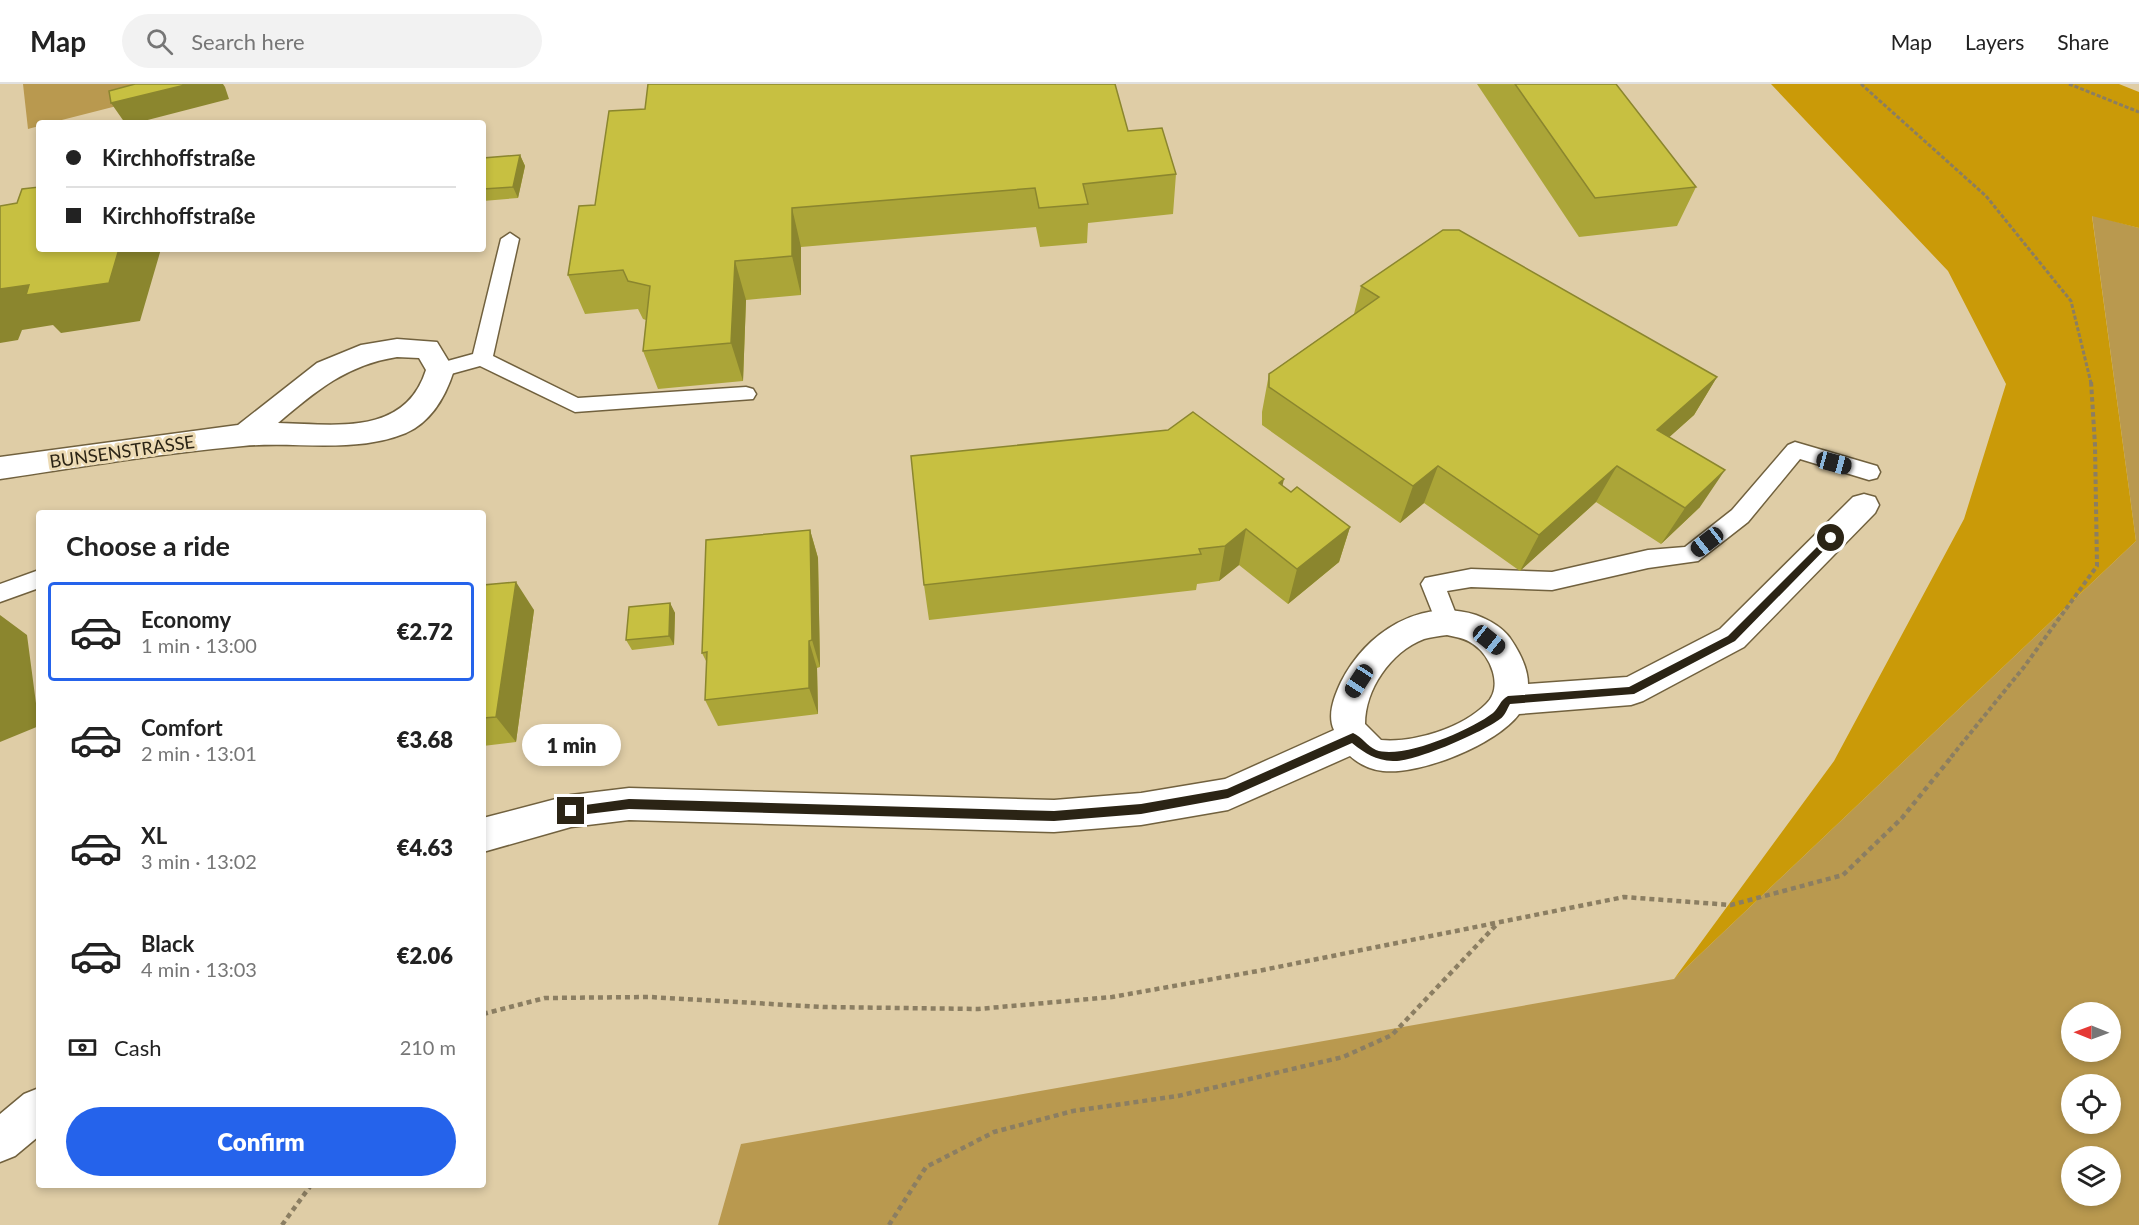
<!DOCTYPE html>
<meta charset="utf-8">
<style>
:root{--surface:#fff;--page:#f2f2f2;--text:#222;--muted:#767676;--line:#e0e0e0;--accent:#2563eb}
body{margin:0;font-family:Lato,sans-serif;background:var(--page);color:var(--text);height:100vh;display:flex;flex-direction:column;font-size:22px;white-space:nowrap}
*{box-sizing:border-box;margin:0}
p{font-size:20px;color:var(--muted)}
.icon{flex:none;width:33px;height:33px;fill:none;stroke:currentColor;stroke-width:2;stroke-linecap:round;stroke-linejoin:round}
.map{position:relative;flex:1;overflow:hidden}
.drawer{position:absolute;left:36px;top:426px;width:450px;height:678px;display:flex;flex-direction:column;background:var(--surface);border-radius:6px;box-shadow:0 3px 9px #0003}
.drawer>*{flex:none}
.hud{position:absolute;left:36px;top:36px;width:450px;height:132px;border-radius:6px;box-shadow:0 3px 9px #0003;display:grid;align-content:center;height:132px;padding:0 30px;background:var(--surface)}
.needle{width:39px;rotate:271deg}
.buttons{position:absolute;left:2061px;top:918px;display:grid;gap:12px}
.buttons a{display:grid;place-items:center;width:60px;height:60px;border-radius:50%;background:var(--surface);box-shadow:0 3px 9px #0003;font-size:30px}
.end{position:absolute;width:27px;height:27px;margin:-14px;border:8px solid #2b2415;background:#fff;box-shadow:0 0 0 3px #fff}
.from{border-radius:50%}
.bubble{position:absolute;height:42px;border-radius:21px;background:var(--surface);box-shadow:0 3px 9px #0003;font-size:20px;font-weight:800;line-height:42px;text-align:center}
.car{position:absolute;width:18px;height:36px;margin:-18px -9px;border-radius:8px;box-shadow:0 0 4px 2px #0007;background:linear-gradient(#222 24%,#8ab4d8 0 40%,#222 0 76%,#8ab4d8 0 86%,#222 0)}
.hud b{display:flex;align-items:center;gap:21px;height:57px;font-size:22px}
.hud b+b{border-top:2px solid var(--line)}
.hud i{width:15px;height:15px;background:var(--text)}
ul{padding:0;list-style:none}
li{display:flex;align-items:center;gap:18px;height:99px;margin:0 12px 9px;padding:0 18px;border:3px solid transparent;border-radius:6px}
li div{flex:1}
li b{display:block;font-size:22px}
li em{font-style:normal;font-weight:800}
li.on{border-color:var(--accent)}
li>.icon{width:54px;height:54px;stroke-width:1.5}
h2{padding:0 30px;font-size:27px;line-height:72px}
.pay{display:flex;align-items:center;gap:15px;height:66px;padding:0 30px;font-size:22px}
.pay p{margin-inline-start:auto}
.button{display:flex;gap:12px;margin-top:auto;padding:12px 30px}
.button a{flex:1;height:69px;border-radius:36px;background:var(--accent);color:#fff;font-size:24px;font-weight:800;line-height:69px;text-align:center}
header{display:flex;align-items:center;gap:36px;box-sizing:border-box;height:84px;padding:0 30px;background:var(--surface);border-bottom:2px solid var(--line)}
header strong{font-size:28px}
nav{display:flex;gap:33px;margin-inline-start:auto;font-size:21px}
.search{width:420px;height:54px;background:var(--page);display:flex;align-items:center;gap:15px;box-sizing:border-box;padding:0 21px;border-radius:33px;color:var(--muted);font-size:22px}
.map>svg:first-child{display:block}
</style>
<header>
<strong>Map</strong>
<div class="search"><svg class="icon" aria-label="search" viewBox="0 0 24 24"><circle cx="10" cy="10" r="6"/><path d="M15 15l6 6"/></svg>Search here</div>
<nav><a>Map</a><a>Layers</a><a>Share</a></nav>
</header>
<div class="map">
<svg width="2139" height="1141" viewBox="0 0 2139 1141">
<rect width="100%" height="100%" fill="#dfcda6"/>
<path fill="#b9994f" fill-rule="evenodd" d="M23 0H203L50 39H39V42L28 45Z
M2092 131 2139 144V1141H718L741 1060 1674 895 2136 457ZM2072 928H2110V968H2072ZM2072 1000H2110V1040H2072ZM2072 1072H2110V1112H2072Z"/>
<path fill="#ca9a08" d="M1771 0H2119L2139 8V144L2092 132 2136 457 1674 895 1834 677 1964 435 2006 300 1948 187Z"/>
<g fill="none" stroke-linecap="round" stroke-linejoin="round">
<defs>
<path id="lane" d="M510 149 519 155 493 272 578 314 746 303 753 305 756 310 753 315 575 328 480 282 440 293 433 291 430 286 433 281 473 270 501 155Z
M1795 358 1877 382 1880 388 1877 394 1869 396 1800 375 1748 438 1698 477 1648 484 1552 506 1471 503 1447 507 1459 538 1455 545 1447 548 1439 545 1421 500 1425 494 1471 485 1552 488 1648 466 1685 463 1732 426 1788 361Z
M39 486V504L0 518V500Z"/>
<path id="street" d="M397 255 437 258 454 286C446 312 431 338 406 349 355 370 296 357 243 362 162 369 81 383 0 395V373L238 341 317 279 361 261ZM397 273 419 274 426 286C405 353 334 340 278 339 316 307 346 281 397 273Z
M1864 410 1875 413 1879 421 1875 429 1744 563 1643 617 1631 621 1519 630C1497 660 1421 691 1383 687 1371 686 1359 680 1350 672L1228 726 1141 741 1054 748 629 736 571 743 483 768V734L571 711 629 704 1054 716 1141 709 1225 695 1334 646C1327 631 1334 613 1341 598 1366 549 1420 513 1476 531 1489 536 1501 542 1510 554 1519 567 1528 584 1528 600L1627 593 1720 545 1853 413ZM1447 551C1456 553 1465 554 1473 560 1491 572 1504 603 1486 620 1462 644 1414 659 1381 656L1365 640C1365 606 1390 568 1424 555 1431 553 1439 552 1447 551Z
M39 1004V1052L15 1072 0 1078V1030L24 1010Z"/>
</defs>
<use href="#lane" stroke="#71613e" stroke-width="3"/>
<use href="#street" stroke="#71613e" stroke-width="3"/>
<path stroke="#8b7e62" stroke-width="3" stroke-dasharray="4 2" stroke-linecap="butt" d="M1861 0 1986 112 2071 217 2091 299
M2069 0 2139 28"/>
<path stroke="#8b7e62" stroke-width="4" stroke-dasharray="4.5 3" stroke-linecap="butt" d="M1951 673 2024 583 2097 482 2095 361 2091 297"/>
<path stroke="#8b7e62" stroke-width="4.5" stroke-dasharray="5 4" stroke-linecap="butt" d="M483 930 545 914 650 913 823 923 978 925 1112 913 1258 887 1624 813 1731 821 1843 791 1902 734 1953 671
M282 1141 311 1101
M889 1141 926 1083 994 1048 1073 1027 1178 1012 1343 973 1392 951 1498 839"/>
<use href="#lane" fill="#fff" fill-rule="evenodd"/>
<use href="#street" fill="#fff" fill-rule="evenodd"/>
</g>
<path fill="#aba538" d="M1477 0H1616L1696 103 1677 142 1579 153Z
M1128 47 1176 90 1173 130 1088 139 1087 159 1040 163 1036 143 801 163V211L746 216 743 297 658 305 643 267 646 236 643 235 638 225 585 230 568 191 595 121Z
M520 71 525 82 518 114 483 117V74Z
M1361 202 1717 293 1694 331 1669 353 1700 423 1661 460 1596 418 1520 487 1424 419 1400 439 1262 341V328L1269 290 1354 230Z
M1282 402 1291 408 1350 443 1339 478 1288 520 1239 481 1219 497 1197 500 1196 506 929 536 924 501Z
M810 446 818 474 820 583 817 584 818 630 718 642 705 616 707 579 702 569Z
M483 501 534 526 516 658 483 662Z
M670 519 675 529 674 561 632 566 626 556Z"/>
<path fill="#8b862e" d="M189 0H223L225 3 229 15 136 39H125L111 19Z
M520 71 525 82 518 114 513 103Z
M792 124 801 163V211L792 172Z
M119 165H161L140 237 61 249 53 241 22 246 18 256 0 259V205Z
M735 177 746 216 743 297 731 259Z
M1717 293 1694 331 1636 383 1657 346Z
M1438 382 1424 419 1400 439 1413 402Z
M1617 382 1596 418 1520 487 1539 451Z
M1725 386 1700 423 1661 460 1685 424Z
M1284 395 1276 431 1279 399Z
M1350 443 1339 478 1288 520 1297 485Z
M1246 445 1239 481 1219 497 1225 462Z
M810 446 818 474 820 583 812 556Z
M516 498 534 526 516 658 496 633Z
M670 519 675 529 674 561 669 552Z
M0 531 27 551 39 642 0 658Z
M809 557 817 584 818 630 809 604Z"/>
<path fill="#c7c041" stroke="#8b862e" stroke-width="1.5" d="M135 0H189L111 19 109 7Z
M648 0H1115L1128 47 1162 44 1176 90 1083 100 1088 120 1039 124 1035 104 792 124V172L735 177 731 259 643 267 650 202 628 197 623 186 568 191 579 122 595 121 609 27 645 25Z
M1515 0H1616L1696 103 1595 114Z
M520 71 513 103 483 105V74Z
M39 103V165H119L109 199 26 211 29 201 0 205V122L17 119 22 105Z
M1443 146H1459L1717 293 1657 346 1725 386 1685 424 1617 382 1539 451 1438 382 1413 402 1269 303V290L1379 213 1361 202Z
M1193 328 1284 395 1279 399 1291 408 1297 403 1350 443 1297 485 1246 445 1225 462 1199 465 1201 470 924 501 911 372 1168 346Z
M810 446 812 556 809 557V604L705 616 707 568 702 569 706 456Z
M516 498 496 633 483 634V501Z
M670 519 669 552 626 556 629 523Z"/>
<path fill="#2b2415" d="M1828 452 1836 454 1735 557 1634 610 1510 620C1507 625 1505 632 1500 635 1483 648 1413 679 1393 677 1375 676 1366 670 1352 659L1228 714 1141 730 1054 737 629 725 571 732 566 727 571 723 629 715 1054 727 1141 720 1227 705 1353 649C1362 653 1367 662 1376 666 1402 676 1471 646 1493 629 1499 624 1500 616 1508 612L1629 603 1728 552Z"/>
<g text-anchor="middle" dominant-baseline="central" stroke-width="6" stroke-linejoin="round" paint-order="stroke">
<g font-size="18" fill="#2b2415" stroke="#ecdab3">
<text transform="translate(122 367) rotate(-8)">BUNSENSTRASSE</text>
</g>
</g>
</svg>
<div class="buttons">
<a><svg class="needle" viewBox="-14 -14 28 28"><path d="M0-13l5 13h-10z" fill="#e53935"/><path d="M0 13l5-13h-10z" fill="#767676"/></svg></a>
<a><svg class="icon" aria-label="locate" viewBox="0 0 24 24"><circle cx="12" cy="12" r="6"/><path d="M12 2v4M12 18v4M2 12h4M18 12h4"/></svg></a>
<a><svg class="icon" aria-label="layers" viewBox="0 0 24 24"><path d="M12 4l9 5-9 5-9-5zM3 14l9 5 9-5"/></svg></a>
</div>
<i class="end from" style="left:1831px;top:454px"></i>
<i class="end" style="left:571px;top:727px"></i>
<div class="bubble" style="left:522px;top:640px;width:99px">1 min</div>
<i class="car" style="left:1834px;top:379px;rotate:105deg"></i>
<i class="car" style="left:1707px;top:458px;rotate:232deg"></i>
<i class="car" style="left:1489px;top:556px;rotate:129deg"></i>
<i class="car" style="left:1359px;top:597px;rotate:213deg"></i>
<div class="hud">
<b><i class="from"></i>Kirchhoffstraße</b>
<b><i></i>Kirchhoffstraße</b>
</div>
<section class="drawer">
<h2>Choose a ride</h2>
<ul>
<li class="on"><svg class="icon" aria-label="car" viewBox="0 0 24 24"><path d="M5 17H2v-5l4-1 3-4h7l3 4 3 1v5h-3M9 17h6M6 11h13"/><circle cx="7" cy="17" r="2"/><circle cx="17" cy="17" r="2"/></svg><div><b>Economy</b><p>1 min · 13:00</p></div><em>€2.72</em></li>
<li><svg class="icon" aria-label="car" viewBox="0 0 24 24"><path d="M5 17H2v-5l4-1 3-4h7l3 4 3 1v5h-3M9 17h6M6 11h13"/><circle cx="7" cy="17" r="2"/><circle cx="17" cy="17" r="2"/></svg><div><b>Comfort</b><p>2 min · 13:01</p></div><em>€3.68</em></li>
<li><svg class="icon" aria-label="car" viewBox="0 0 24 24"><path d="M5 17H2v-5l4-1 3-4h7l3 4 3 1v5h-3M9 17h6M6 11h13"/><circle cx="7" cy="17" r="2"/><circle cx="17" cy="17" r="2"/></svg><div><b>XL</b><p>3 min · 13:02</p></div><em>€4.63</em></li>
<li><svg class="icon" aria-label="car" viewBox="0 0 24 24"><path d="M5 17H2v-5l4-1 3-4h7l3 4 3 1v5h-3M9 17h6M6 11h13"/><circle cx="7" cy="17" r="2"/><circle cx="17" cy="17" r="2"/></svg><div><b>Black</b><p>4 min · 13:03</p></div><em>€2.06</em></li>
</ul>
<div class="pay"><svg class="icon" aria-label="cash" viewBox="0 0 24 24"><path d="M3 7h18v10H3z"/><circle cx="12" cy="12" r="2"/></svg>Cash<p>210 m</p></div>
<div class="button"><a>Confirm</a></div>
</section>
</div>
